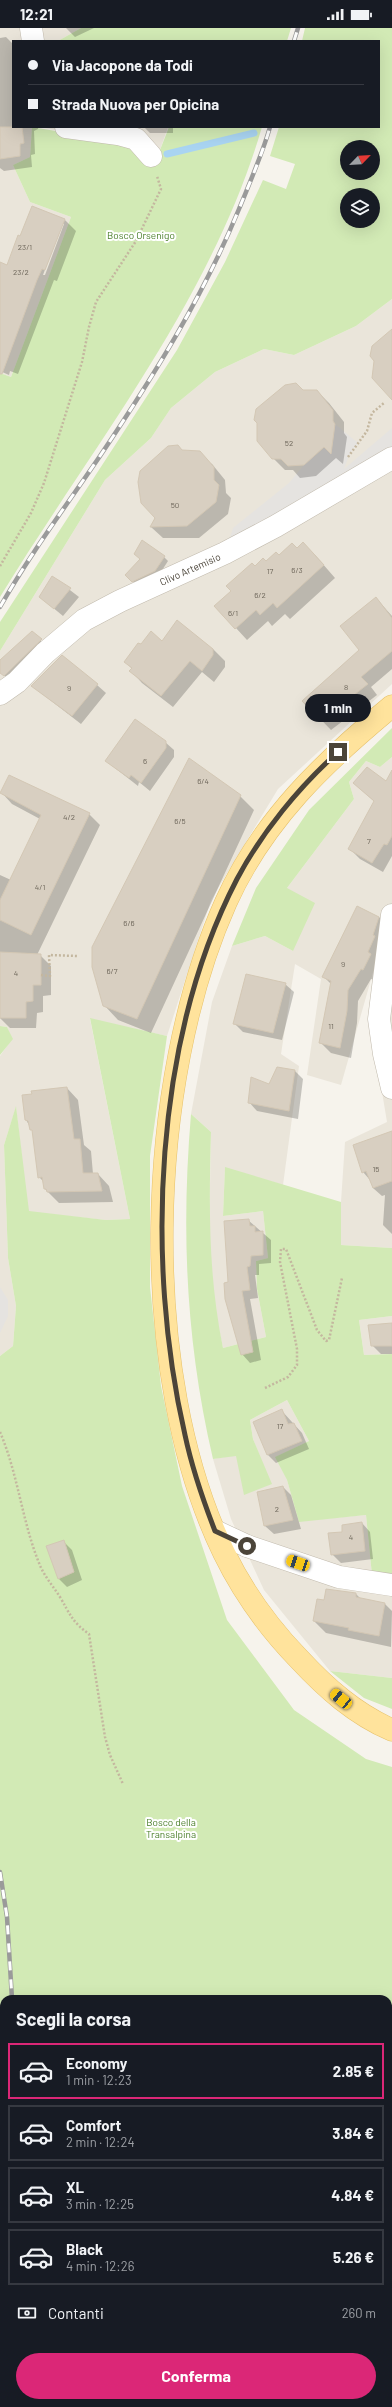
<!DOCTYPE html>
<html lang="it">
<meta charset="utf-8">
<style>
:root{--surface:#171b24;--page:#242831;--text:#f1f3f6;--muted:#9ea1a6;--line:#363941;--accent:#db2777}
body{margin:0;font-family:Barlow,sans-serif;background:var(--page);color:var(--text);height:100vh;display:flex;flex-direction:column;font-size:15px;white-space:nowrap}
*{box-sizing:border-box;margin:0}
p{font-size:13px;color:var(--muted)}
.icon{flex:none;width:22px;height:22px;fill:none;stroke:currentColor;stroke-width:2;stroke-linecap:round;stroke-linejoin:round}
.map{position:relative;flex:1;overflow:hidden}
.details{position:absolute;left:0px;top:1967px;width:392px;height:412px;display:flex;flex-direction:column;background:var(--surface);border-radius:12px 12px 0 0;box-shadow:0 4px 16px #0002}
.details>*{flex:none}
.guide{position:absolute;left:12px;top:12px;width:368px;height:88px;border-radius:0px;box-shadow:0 4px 16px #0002;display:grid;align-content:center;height:88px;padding:0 16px;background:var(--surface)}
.needle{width:26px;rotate:65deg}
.fabs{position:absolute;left:340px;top:112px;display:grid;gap:8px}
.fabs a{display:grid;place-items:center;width:40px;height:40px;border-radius:50%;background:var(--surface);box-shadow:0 4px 16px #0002;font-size:20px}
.end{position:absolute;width:18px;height:18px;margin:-9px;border:5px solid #4b4439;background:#fff;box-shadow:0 0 0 2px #fff}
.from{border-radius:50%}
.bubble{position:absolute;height:28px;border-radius:14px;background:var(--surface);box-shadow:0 4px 16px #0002;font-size:13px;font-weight:700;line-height:28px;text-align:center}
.car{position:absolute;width:12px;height:24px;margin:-12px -6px;border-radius:5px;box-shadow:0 0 3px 1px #0007;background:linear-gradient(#f5c518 24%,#345 0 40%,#f5c518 0 76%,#345 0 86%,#f5c518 0)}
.guide b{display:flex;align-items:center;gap:14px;height:38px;font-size:15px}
.guide b+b{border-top:1px solid var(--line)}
.guide i{width:10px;height:10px;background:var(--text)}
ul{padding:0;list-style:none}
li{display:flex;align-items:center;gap:12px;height:56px;margin:0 8px 6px;padding:0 8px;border:2px solid var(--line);border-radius:0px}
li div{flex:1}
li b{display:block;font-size:15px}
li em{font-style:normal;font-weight:700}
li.current{border-color:var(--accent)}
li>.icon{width:36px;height:36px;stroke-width:1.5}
h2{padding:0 16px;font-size:18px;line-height:48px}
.pay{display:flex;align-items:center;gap:10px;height:44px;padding:0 16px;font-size:15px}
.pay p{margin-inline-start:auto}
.action{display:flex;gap:8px;margin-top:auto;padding:8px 16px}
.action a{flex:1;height:46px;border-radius:24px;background:var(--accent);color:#fff;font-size:16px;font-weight:700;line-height:46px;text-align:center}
.status{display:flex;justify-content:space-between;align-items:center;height:28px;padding:0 20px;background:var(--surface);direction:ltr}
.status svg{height:11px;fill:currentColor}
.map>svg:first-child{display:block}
</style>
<div class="status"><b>12:21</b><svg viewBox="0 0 49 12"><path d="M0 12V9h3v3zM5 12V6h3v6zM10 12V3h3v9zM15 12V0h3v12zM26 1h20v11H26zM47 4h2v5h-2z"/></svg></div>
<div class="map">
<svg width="392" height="2379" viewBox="0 0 392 2379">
<rect width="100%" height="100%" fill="#f6f3ec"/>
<path fill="#eae5da" d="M0 0H81L58 13H13V99H32L30 129 13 137 30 174 71 189 11 349 0 345Z
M40 99H168L160 122 144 135 126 115Z
M392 271V656L278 761 211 872 167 1008 90 991 130 1191 106 1192 28 1184 16 1079 4 1117 8 1230 16 1278 13 1318 0 1328V1028L12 1011 7 999 0 998V623L105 452 151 410 171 380 215 344 264 321 294 327 356 298Z
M392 729V1220L341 1217V1174L345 1114 387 1094 373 1010 374 941 341 1057 307 1047 321 951 295 936 281 1026 299 1038 283 1157 225 1140 223 1188 263 1183 268 1230 256 1233 257 1261 266 1309 223 1320 215 1282 209 1209 211 1104 191 1086 212 974 232 918 265 908 293 923 287 860 354 771 349 754 366 733 380 739Z
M392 1288V1326L364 1327 359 1292Z
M287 1372 309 1413 276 1429 287 1452 299 1493 366 1487 372 1547 392 1545V1650L330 1643 264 1562 231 1491 213 1431 236 1427 271 1456 253 1411 250 1392Z
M392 2259V2310L388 2313V2264Z"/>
<path fill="#d2eab5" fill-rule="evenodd" d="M81 0H291L287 13H58Z
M305 0H392V271L356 298 294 327 264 321 215 344 171 380 151 410 105 452 0 623V594L177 322 225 234 263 152 286 161 295 136 270 128 279 99H379V13H302ZM347 119H373V145H347ZM347 167H373V193H347Z
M32 99 126 115 144 135 160 122 169 99H262C211 273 93 417 0 569V345L11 349 71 189 30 174 13 137 30 129Z
M392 700V729L380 739 366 733 349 754 354 771 287 860 315 875 293 923 265 908 232 918 256 860 309 782Z
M90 990 167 1008 150 1128V1259L161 1358 182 1458 227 1592 294 1682 366 1731 392 1739V2259L388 2264V1971H4V2375H261L252 2379H0V1328L13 1318 16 1278 8 1230 4 1117 16 1078 29 1183 106 1192 130 1191Z
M0 998 7 999 13 1011 0 1027Z
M191 1086 211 1104C209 1179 208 1246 223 1320L266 1309 257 1261 256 1233 268 1230 263 1183 223 1188 225 1139 341 1174V1217L392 1220V1288L359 1292 364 1327 392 1326V1545L372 1547 366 1487 299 1494 287 1452 275 1429 309 1413 287 1372 250 1392 253 1411 272 1456 244 1467 236 1428 213 1431C186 1315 181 1205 191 1086Z
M330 1643 392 1650V1681L364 1670Z"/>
<path fill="#e5e3e0" d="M335 396 358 415 350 425 344 441 392 400V430L225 525 233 500 289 455 304 437 333 413Z
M0 1259 8 1272V1288L0 1305Z"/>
<path fill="#0003" fill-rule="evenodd" d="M66 0H94L75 9Z
M6 9 13 16V99H38V101L34 103 35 126 31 127 32 139 4 143 0 140V10Z
M144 99H173V105H150Z
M64 191 76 203 57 253 54 252 18 346 10 343 9 347 0 343V244L7 238 20 209ZM62 196H64L45 247H43Z
M303 363H317L329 375 344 394V405L347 409 343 436 336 430 316 448 300 450 293 442H285L273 430Z
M183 423 212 436 225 452 226 465 231 470 228 486 199 510H163L151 499Z
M297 521 315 527 335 550 290 591 285 586 272 598 268 593 247 612 236 600 232 563 255 539Z
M164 529 168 533 159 547 137 557 127 547Z
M53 549 79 569 63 588 40 569Z
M376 570 392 588V641L371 659 377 667 331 702 303 673 360 622Z
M32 605 49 620 12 655 0 643V633Z
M162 614 213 621 225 633V639L214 654 202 644 173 679 142 655 131 643 132 641 126 634Z
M97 657 106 665 81 696 32 658Z
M165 714 174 722V729L150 763 139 754 138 758 106 733Z
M354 755 392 758V828L383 844 360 831 350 821 375 774Z
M2 765 89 786 100 797 37 927H40L51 938V967L43 968V984L37 985 36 1000H10L0 990V847L11 852 40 791 12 776Z
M240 768 254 782 151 1005 118 992 104 977Z
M379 889 389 900 374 952 371 951 358 973 357 995 351 1030 331 1025 320 1014 331 956 323 948Z
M285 956 294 964 282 1012 243 1004 234 995Z
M294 1042 303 1051 298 1091 257 1083 249 1074 269 1057Z
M67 1060 78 1072 84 1117 91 1123 93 1146H98L109 1158 113 1174 59 1175 45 1161 44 1154 39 1149 34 1105 26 1092Z
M392 1109V1206L383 1197 385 1167 382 1168 373 1160 370 1152 363 1144Z
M248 1192 271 1212V1235L259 1236V1247H255L258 1270 250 1271 261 1332 250 1335 242 1326 229 1255Z
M392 1296V1326H381L372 1317Z
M282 1383 302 1405 309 1421 276 1435 267 1426Z
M283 1459 291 1467 301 1501 274 1506 265 1498Z
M362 1495 370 1504 373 1531 341 1535 332 1526 343 1505Z
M63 1513 72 1522 82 1552 67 1559 59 1551 47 1519Z
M356 1566 361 1571 385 1576 392 1583 391 1619 326 1605 314 1593 325 1573Z
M0 2337 4 2338V2374L0 2373Z"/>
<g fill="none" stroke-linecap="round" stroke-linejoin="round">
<path stroke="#a9d4f2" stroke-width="7" d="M167 126 254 105
M0 2191 4 2192"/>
</g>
<path fill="#d8cfc1" stroke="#d3c7b4" d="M0 99H22L24 115 20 116V128L0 131Z
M32 178 65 191 45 242 42 241 37 252 2 346H0V234L7 237 18 207 20 208Z
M392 301V372L372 350 374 333 370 328 372 318Z
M296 355 303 362H317L333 382V393L335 396 331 426 324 419 304 437 288 438 281 431H272L257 413V395L254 392 256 381 285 357Z
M178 417 182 422 200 423 214 439V452L219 457 216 474 187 498 150 499 155 490 141 475 138 454 140 443 168 418Z
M142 512 165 528 155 543 132 554 125 547 140 531 134 526Z
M303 514 324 537 277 580 273 575 260 587 256 582 235 601 214 578 231 563 226 558 252 535 255 538 263 530 266 533 276 524 279 527 292 515 297 520Z
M52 548 71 560 54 581 39 569Z
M376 569 392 590V623L361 649 368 656 321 693 302 673 359 622 340 598Z
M177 592 213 621V627L202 643 190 633 161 668 129 643 132 640 124 634 138 615 141 616 151 603 162 613Z
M32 603 42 611 4 648 0 645V632Z
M62 627 98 656 72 688 31 658Z
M135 691 166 713V720L141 755 131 747 129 750 105 733Z
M189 730 241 767 137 991 103 978 92 939V919Z
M367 739 386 753 392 742V808L387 817 384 816 372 835 348 821 374 773 353 755Z
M9 747 90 785 31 907 0 892V872L41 787 0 765Z
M357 878 379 889 373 907 375 908 368 924 371 926 363 942 361 941 348 962 347 983 340 1020 319 1015 331 953 322 949Z
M0 924 41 926V957H33V973L26 974V990H0Z
M246 946 286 955 273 1005 233 996Z
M277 1039 295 1042 289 1083 248 1075 251 1049 269 1056Z
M67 1059 74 1111H80L83 1145H98L102 1163 47 1164 46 1161H44L42 1149 38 1150 32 1102H30L28 1093 25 1092 22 1067 32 1066 31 1063Z
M392 1103V1153L373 1160 366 1143 362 1145 353 1117Z
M249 1191 250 1198H255V1204L263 1203V1227L251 1228 250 1238 247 1239 250 1262 242 1263 253 1324 241 1327 225 1271 224 1255 228 1254 224 1193Z
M392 1295V1318H371L368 1297Z
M282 1381 288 1396 294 1395 302 1413 267 1427 253 1394Z
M283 1458 293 1492 264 1498 257 1464Z
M362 1494 365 1523 331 1527 328 1505 342 1504V1497Z
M64 1512 74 1544 58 1551 46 1518Z
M326 1561 356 1565V1569L385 1575 379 1608 348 1602 349 1600 313 1593 317 1571 324 1572Z"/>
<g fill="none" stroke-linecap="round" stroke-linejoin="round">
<defs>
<path id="minor" d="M31 0 33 13
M66 99 118 106 136 111 151 128
M0 666 17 654 45 625 84 592 120 573 225 525 276 498 392 430
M392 887 379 991 384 1026 392 1060
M215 1503 247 1518 339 1549 392 1557"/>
<path id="major" d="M392 678C324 734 263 792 226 874 145 1055 137 1346 224 1525 243 1564 269 1600 299 1631 326 1660 355 1686 392 1702
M388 2359 392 2357
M346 2379 358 2375"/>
</defs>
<use href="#minor" stroke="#c2bbae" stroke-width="23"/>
<use href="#major" stroke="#e6c16a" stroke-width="23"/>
<path stroke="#c4b79f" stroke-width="2.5" stroke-dasharray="2 2" stroke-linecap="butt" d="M348 429 367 403 372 385 384 375
M0 538 31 485 44 455 82 334 89 299 96 274 136 213 161 161 157 148
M41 947 50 948 49 927 77 928
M265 1360 288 1349 297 1337V1321L280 1234 281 1221H286L317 1302 326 1313 329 1312 342 1250
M0 1404C18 1446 22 1493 39 1535 44 1548 53 1558 60 1569 70 1586 72 1594 89 1606L105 1709 110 1727 123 1756
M0 2034 4 2033
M388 2300 392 2297"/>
<use href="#minor" stroke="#fff" stroke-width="22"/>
<use href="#major" stroke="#ffe39c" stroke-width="22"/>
<defs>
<path id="rail" d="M294 13 298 0
M0 579C30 526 66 478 100 428 153 349 203 269 239 181 250 154 262 127 270 99
M0 1844 7 1889 12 1971
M0 2146 4 2120"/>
</defs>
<use href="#rail" stroke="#9a9a9a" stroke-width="4.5"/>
<use href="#rail" stroke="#fff" stroke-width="3" stroke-dasharray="9" stroke-linecap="butt"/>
</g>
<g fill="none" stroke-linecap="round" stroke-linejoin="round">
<path stroke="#4b4439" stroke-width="5" d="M247 1518 215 1503C203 1472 192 1440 185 1407 145 1234 154 1011 237 851 262 804 299 759 338 724"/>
</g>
<g text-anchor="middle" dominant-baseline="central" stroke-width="4" stroke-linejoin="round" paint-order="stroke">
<g font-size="8" fill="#6e675b">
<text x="25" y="219">23/1</text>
<text x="21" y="244">23/2</text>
<text x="289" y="415">52</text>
<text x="175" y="477">50</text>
<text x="297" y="542">6/3</text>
<text x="270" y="543">17</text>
<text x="260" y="567">6/2</text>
<text x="233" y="585">6/1</text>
<text x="346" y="659">8</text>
<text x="69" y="660">9</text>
<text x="145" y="733">6</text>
<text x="203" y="753">6/4</text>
<text x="69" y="789">4/2</text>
<text x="180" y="793">6/5</text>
<text x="369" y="813">7</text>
<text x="40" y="859">4/1</text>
<text x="129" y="895">6/6</text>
<text x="343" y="936">9</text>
<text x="112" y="943">6/7</text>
<text x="16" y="945">4</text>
<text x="331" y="998">11</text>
<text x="376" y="1141">15</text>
<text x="280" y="1398">17</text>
<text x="277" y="1481">2</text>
<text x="351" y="1509">4</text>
</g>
<g font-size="10" fill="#4a7f2a" stroke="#fff">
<text x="141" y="207">Bosco Orsenigo</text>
<text x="171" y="1794">Bosco della<tspan x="171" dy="12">Transalpina</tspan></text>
</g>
<g font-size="10" fill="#4b4439" stroke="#fff">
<text transform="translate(190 541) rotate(-24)">Clivo Artemisio</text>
</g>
</g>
</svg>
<div class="fabs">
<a><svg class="needle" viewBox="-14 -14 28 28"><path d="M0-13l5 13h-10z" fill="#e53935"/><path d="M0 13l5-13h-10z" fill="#9ea1a6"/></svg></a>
<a><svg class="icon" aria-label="layers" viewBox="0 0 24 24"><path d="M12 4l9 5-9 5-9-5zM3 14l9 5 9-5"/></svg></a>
</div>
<i class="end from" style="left:247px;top:1518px"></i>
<i class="end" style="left:338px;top:724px"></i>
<div class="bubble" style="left:305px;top:666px;width:66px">1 min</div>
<i class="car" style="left:298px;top:1535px;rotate:289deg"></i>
<i class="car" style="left:341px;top:1671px;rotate:309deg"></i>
<div class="guide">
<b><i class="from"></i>Via Jacopone da Todi</b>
<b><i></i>Strada Nuova per Opicina</b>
</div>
<section class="details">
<h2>Scegli la corsa</h2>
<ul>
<li class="current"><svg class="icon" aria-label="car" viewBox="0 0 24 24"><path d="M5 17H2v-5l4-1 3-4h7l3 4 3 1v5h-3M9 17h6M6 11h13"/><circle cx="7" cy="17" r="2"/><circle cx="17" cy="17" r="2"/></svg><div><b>Economy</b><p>1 min · 12:23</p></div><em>2.85 €</em></li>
<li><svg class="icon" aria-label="car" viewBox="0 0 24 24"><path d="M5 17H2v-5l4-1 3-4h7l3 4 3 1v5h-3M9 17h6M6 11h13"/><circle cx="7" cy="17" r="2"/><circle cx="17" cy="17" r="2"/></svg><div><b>Comfort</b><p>2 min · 12:24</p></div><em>3.84 €</em></li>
<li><svg class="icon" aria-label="car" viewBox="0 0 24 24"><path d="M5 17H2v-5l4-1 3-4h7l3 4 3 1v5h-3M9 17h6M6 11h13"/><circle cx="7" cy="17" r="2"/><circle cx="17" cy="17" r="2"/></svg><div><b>XL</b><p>3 min · 12:25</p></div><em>4.84 €</em></li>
<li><svg class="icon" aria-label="car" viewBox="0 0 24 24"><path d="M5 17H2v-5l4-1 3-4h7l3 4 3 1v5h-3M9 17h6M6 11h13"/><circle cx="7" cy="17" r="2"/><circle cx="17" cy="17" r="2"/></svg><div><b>Black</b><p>4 min · 12:26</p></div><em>5.26 €</em></li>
</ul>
<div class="pay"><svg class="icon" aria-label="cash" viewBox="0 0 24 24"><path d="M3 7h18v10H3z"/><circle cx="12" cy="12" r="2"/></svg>Contanti<p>260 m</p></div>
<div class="action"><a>Conferma</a></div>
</section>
</div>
